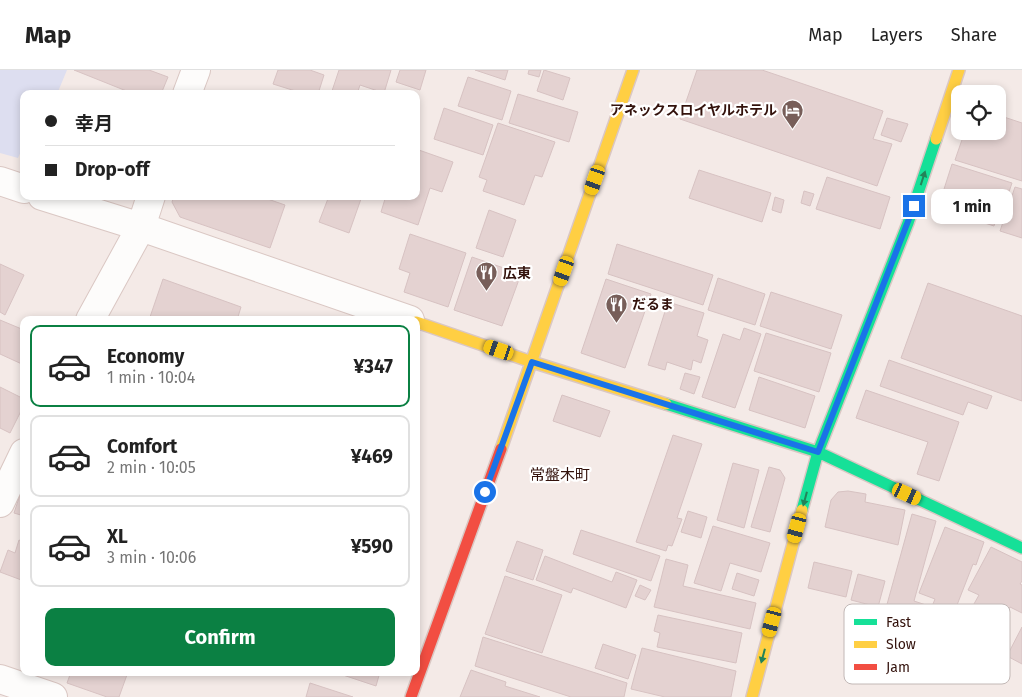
<!DOCTYPE html>
<meta charset="utf-8">
<style>
:root{--surface:#fff;--page:#f6f6f6;--text:#222;--muted:#767676;--line:#e0e0e0;--accent:#0b8043}
body{margin:0;font-family:"Fira Sans","Noto Sans JP",sans-serif;background:var(--page);color:var(--text);height:100vh;display:flex;flex-direction:column;font-size:19px;white-space:nowrap}
*{box-sizing:border-box;margin:0}
p{font-size:16px;color:var(--muted)}
.icon{flex:none;width:28px;height:28px;fill:none;stroke:currentColor;stroke-width:2;stroke-linecap:round;stroke-linejoin:round}
.map{position:relative;flex:1;overflow:hidden}
.sheet{position:absolute;left:20px;top:246px;width:400px;height:360px;display:flex;flex-direction:column;background:var(--surface);border-radius:10px;box-shadow:0 2px 8px #0003}
.sheet>*{flex:none}
.hud{position:absolute;left:20px;top:20px;width:400px;height:110px;border-radius:10px;box-shadow:0 2px 8px #0003;display:grid;align-content:center;height:110px;padding:0 25px;background:var(--surface)}
.tools{position:absolute;left:951px;top:15px;display:grid;gap:10px}
.tools a{display:grid;place-items:center;width:55px;height:55px;border-radius:10px;background:var(--surface);box-shadow:0 2px 8px #0003;font-size:25px}
.end{position:absolute;width:22px;height:22px;margin:-11px;border:6px solid #1a73e8;background:#fff;box-shadow:0 0 0 2px #fff}
.from{border-radius:50%}
.bubble{position:absolute;height:35px;border-radius:10px;background:var(--surface);box-shadow:0 2px 8px #0003;font-size:16px;font-weight:700;line-height:35px;text-align:center}
.car{position:absolute;width:15px;height:30px;margin:-15px -8px;border-radius:6px;box-shadow:0 0 4px 1px #0007;background:linear-gradient(#f5c518 24%,#345 0 40%,#f5c518 0 76%,#345 0 86%,#f5c518 0)}
.hud b{display:flex;align-items:center;gap:18px;height:48px;font-size:19px}
.hud b+b{border-top:1px solid var(--line)}
.hud i{width:12px;height:12px;background:var(--text)}
ul{padding:9px 0 0;list-style:none}
li{display:flex;align-items:center;gap:15px;height:82px;margin:0 10px 8px;padding:0 15px;border:2px solid var(--line);border-radius:10px}
li div{flex:1}
li b{display:block;font-size:19px}
li em{font-style:normal;font-weight:700}
li.active{border-color:var(--accent)}
li>.icon{width:45px;height:45px;stroke-width:1.5}
.action{display:flex;gap:10px;margin-top:auto;padding:10px 25px}
.action a{flex:1;height:58px;border-radius:10px;background:var(--accent);color:#fff;font-size:20px;font-weight:700;line-height:58px;text-align:center}
header{display:flex;align-items:center;gap:30px;box-sizing:border-box;height:70px;padding:0 25px;background:var(--surface);border-bottom:1px solid var(--line)}
header strong{font-size:24px}
nav{display:flex;gap:28px;margin-inline-start:auto;font-size:18px}
.map>svg:first-child{display:block}
</style>
<header>
<strong>Map</strong>
<nav><a>Map</a><a>Layers</a><a>Share</a></nav>
</header>
<div class="map">
<svg width="1022" height="627" viewBox="0 0 1022 627">
<rect width="100%" height="100%" fill="#f4eae7"/>
<path fill="#dddef0" d="M0 0H67L57 24H24V75L18 88 0 83Z"/>
<path fill="#e4d2d1" stroke="#d7c2c2" d="M74 0H149L168 7 161 24H134Z
M278 0H310L324 5 318 24H305L273 14Z
M339 0H391L384 23 360 15 357 24H340L332 21Z
M400 0H426L420 20 396 12Z
M475 0H508L505 10Z
M529 0H541L539 7 528 4Z
M544 0 570 8 563 30 537 21Z
M697 0H762L883 41 873 69 892 74 877 116 680 49Z
M468 7 511 21 502 50 458 36Z
M518 24 578 42 569 72 509 53Z
M444 38 493 55 483 85 434 69Z
M998 45 1022 53V111L955 90 965 61H998Z
M887 48 908 54 901 72 881 65Z
M498 53 555 72 542 107 535 105 524 135 483 121 487 110 479 107Z
M416 79 453 92 442 122 430 118 418 155 381 142 385 129 376 126H416Z
M952 94 1012 113 1002 142 998 141 994 156 938 138Z
M699 100 771 123 762 152 689 128Z
M827 107 890 127 880 159 816 139Z
M1015 117 1022 119V168L1000 161Z
M804 121 814 124 810 136 801 133Z
M174 126H259L285 135 270 178 180 147 172 132Z
M329 126H362L349 163 319 152Z
M775 127 784 130 781 143 772 140Z
M489 140 516 150 503 187 476 178Z
M410 164 466 183 448 237 404 222 410 203 399 199Z
M617 174 713 205 703 235 608 204Z
M472 187 521 204 502 256 454 240Z
M0 194 24 205 5 245 0 242Z
M718 208 765 224 755 255 708 240Z
M163 209 241 237 237 250H149Z
M606 209 651 224 625 298 581 283Z
M928 213 1022 246V331L901 288Z
M771 222 842 245 831 279 760 256Z
M668 232 704 243 697 266 708 270 701 293 693 290 691 300 667 292 665 300 648 295Z
M0 250 24 260V295L0 284Z
M744 258 761 264 735 338 702 327 723 264 740 270Z
M766 263 831 283 819 322 754 301Z
M889 290 992 326 987 339 968 332 963 345 880 316Z
M685 303 700 307 694 324 680 319Z
M759 307 815 326 805 358 749 340Z
M0 317 24 329V335L10 363 0 358Z
M866 320 959 352 939 411 917 404 928 372 856 348Z
M562 325 610 341 600 367 553 351Z
M673 365 702 374 677 448 682 449 672 476 668 475 666 481 636 472Z
M733 393 759 400 744 458 717 450Z
M769 397 780 400 785 408 770 462 751 457Z
M24 413V446L14 443Z
M848 421 866 424 865 432 905 440 898 475 825 457 831 430 838 422Z
M688 441 707 447 701 468 681 462Z
M912 444 936 451 914 531 926 535 923 548 886 538Z
M713 456 770 473 761 502 730 493 721 521 694 513Z
M945 457 984 472 976 495 973 494 950 553 929 544 935 529 919 523Z
M581 460 660 486 651 511 573 484Z
M19 470 24 472V511L0 502 8 480 15 483Z
M517 471 543 480 533 510 506 501Z
M991 477 1022 492V511L1020 514 1022 515V543L1010 537 1000 556 970 541 979 525 968 520Z
M545 486 612 512 616 502 637 510 626 538 573 518 571 523 536 510Z
M666 489 688 495 683 516 756 533 750 559 654 537Z
M814 492 852 501 846 527 808 518Z
M737 503 759 510 754 526 732 519Z
M858 504 885 511 878 537 851 530Z
M505 506 562 525 542 583 485 564Z
M640 515 651 520 645 530 635 526Z
M658 545 742 563 736 593 657 577 660 563 654 561Z
M1022 557V594L1007 586Z
M483 567 627 613 624 627H571L475 596Z
M603 574 636 585 628 609 595 598Z
M642 578 736 601 731 627H665L631 619Z
M471 600 506 612 505 616 540 627H460Z
M71 602H128L119 627H107L67 613Z
M334 602H380L376 616Z
M310 613 353 627H306Z"/>
<g fill="none" stroke-linecap="round" stroke-linejoin="round">
<defs>
<path id="street" d="M187 24 196 0
M0 111 24 119
M42 126 141 157 410 250
M90 250 141 157 151 126
M0 433 24 383
M0 609 53 627"/>
<path id="fast" d="M666 334 818 382 1022 478
M802 440 818 382 908 153 936 69"/>
<path id="slow" d="M936 69 959 0
M416 252 532 292 666 334
M501 379 633 0
M752 627 802 440"/>
<path id="jam" d="M411 627 501 379"/>
</defs>
<use href="#street" stroke="#dac7c3" stroke-width="30"/>
<use href="#fast" stroke="#dac7c3" stroke-width="14"/>
<use href="#slow" stroke="#dac7c3" stroke-width="14"/>
<use href="#jam" stroke="#dac7c3" stroke-width="14"/>
<use href="#street" stroke="#fdfcfb" stroke-width="28"/>
<use href="#fast" stroke="#16e098" stroke-width="11"/>
<use href="#slow" stroke="#ffcf43" stroke-width="11"/>
<use href="#jam" stroke="#f24e42" stroke-width="11"/>
</g>
<defs><path id="oneway-solid" d="M-6-.8H1V-3.2L6.5 0L1 3.2V.8H-6Z" transform="scale(1.25)"/></defs>
<g fill="#238359">
<use href="#oneway-solid" transform="translate(923 108) rotate(-72)"/>
<use href="#oneway-solid" transform="translate(805 429) rotate(105)"/>
<use href="#oneway-solid" transform="translate(763 586) rotate(105)"/>
</g>
<g fill="none" stroke-linecap="round" stroke-linejoin="round">
<path stroke="#1a73e8" stroke-width="6" d="M485 422 532 292 818 382 914 136"/>
</g>
<defs>
<symbol id="hotel-pin" viewBox="-11 -11 22 30"><path d="M0 17L-7.5 6A9.5 9.5 0 1 1 7.5 6Z" fill="#775e59" stroke="#fff"/><path d="M-6-4.5h1.5V1H6V5H4.5V3h-9V5H-6ZM-4 0a1.8 1.8 0 1 1 3.6 0ZM.5 0V-2.5h3Q6-2.5 6 0Z" fill="#fff"/></symbol>
<symbol id="restaurant-pin" viewBox="-11 -11 22 30"><path d="M0 17L-7.5 6A9.5 9.5 0 1 1 7.5 6Z" fill="#775e59" stroke="#fff"/><path d="M-5-6h1v4h1v-4h1v4h1v-4h1v5L-1.5 .5V6h-2V.5L-5-1ZM5-6V6H3V1.5H1.5Q1.5-4 5-6Z" fill="#fff"/></symbol>
</defs>
<g fill-rule="evenodd">
<use href="#hotel-pin" x="780" y="28" width="25" height="34"/>
<use href="#restaurant-pin" x="474" y="190" width="25" height="34"/>
<use href="#restaurant-pin" x="604" y="222" width="25" height="34"/>
</g>
<g text-anchor="middle" dominant-baseline="central" stroke-width="4.5" stroke-linejoin="round" paint-order="stroke">
<g font-size="14" font-weight="bold" fill="#33120c" stroke="#fff" text-anchor="start">
<text x="777" y="40" text-anchor="end">アネックスロイヤルホテル</text>
<text x="503" y="203">広東</text>
<text x="632" y="234">だるま</text>
</g>
<g font-size="15" fill="#33120c" stroke="#fff">
<text x="560" y="405">常盤木町</text>
</g>
</g>
<rect x="844" y="534" width="166" height="80" rx="8" fill="#fff" stroke="#c2b8b6" stroke-width="1"/>
<rect x="854" y="549" width="23" height="6" fill="#16e098"/>
<rect x="854" y="571" width="23" height="7" fill="#ffcf43"/>
<rect x="854" y="594" width="23" height="6" fill="#f24e42"/>
<g font-size="14" fill="#33120c">
<text x="886" y="557">Fast</text>
<text x="886" y="579">Slow</text>
<text x="886" y="602">Jam</text>
</g>
</svg>
<div class="tools">
<a><svg class="icon" aria-label="locate" viewBox="0 0 24 24"><circle cx="12" cy="12" r="6"/><path d="M12 2v4M12 18v4M2 12h4M18 12h4"/></svg></a>
</div>
<i class="end from" style="left:485px;top:422px"></i>
<i class="end" style="left:914px;top:136px"></i>
<div class="bubble" style="left:931px;top:119px;width:82px">1 min</div>
<i class="car" style="left:595px;top:110px;rotate:199deg"></i>
<i class="car" style="left:564px;top:201px;rotate:199deg"></i>
<i class="car" style="left:499px;top:280px;rotate:289deg"></i>
<i class="car" style="left:907px;top:424px;rotate:115deg"></i>
<i class="car" style="left:797px;top:458px;rotate:195deg"></i>
<i class="car" style="left:772px;top:552px;rotate:195deg"></i>
<div class="hud">
<b><i class="from"></i>幸月</b>
<b><i></i>Drop-off</b>
</div>
<section class="sheet">
<ul>
<li class="active"><svg class="icon" aria-label="car" viewBox="0 0 24 24"><path d="M5 17H2v-5l4-1 3-4h7l3 4 3 1v5h-3M9 17h6M6 11h13"/><circle cx="7" cy="17" r="2"/><circle cx="17" cy="17" r="2"/></svg><div><b>Economy</b><p>1 min · 10:04</p></div><em>¥347</em></li>
<li><svg class="icon" aria-label="car" viewBox="0 0 24 24"><path d="M5 17H2v-5l4-1 3-4h7l3 4 3 1v5h-3M9 17h6M6 11h13"/><circle cx="7" cy="17" r="2"/><circle cx="17" cy="17" r="2"/></svg><div><b>Comfort</b><p>2 min · 10:05</p></div><em>¥469</em></li>
<li><svg class="icon" aria-label="car" viewBox="0 0 24 24"><path d="M5 17H2v-5l4-1 3-4h7l3 4 3 1v5h-3M9 17h6M6 11h13"/><circle cx="7" cy="17" r="2"/><circle cx="17" cy="17" r="2"/></svg><div><b>XL</b><p>3 min · 10:06</p></div><em>¥590</em></li>
</ul>
<div class="action"><a>Confirm</a></div>
</section>
</div>
